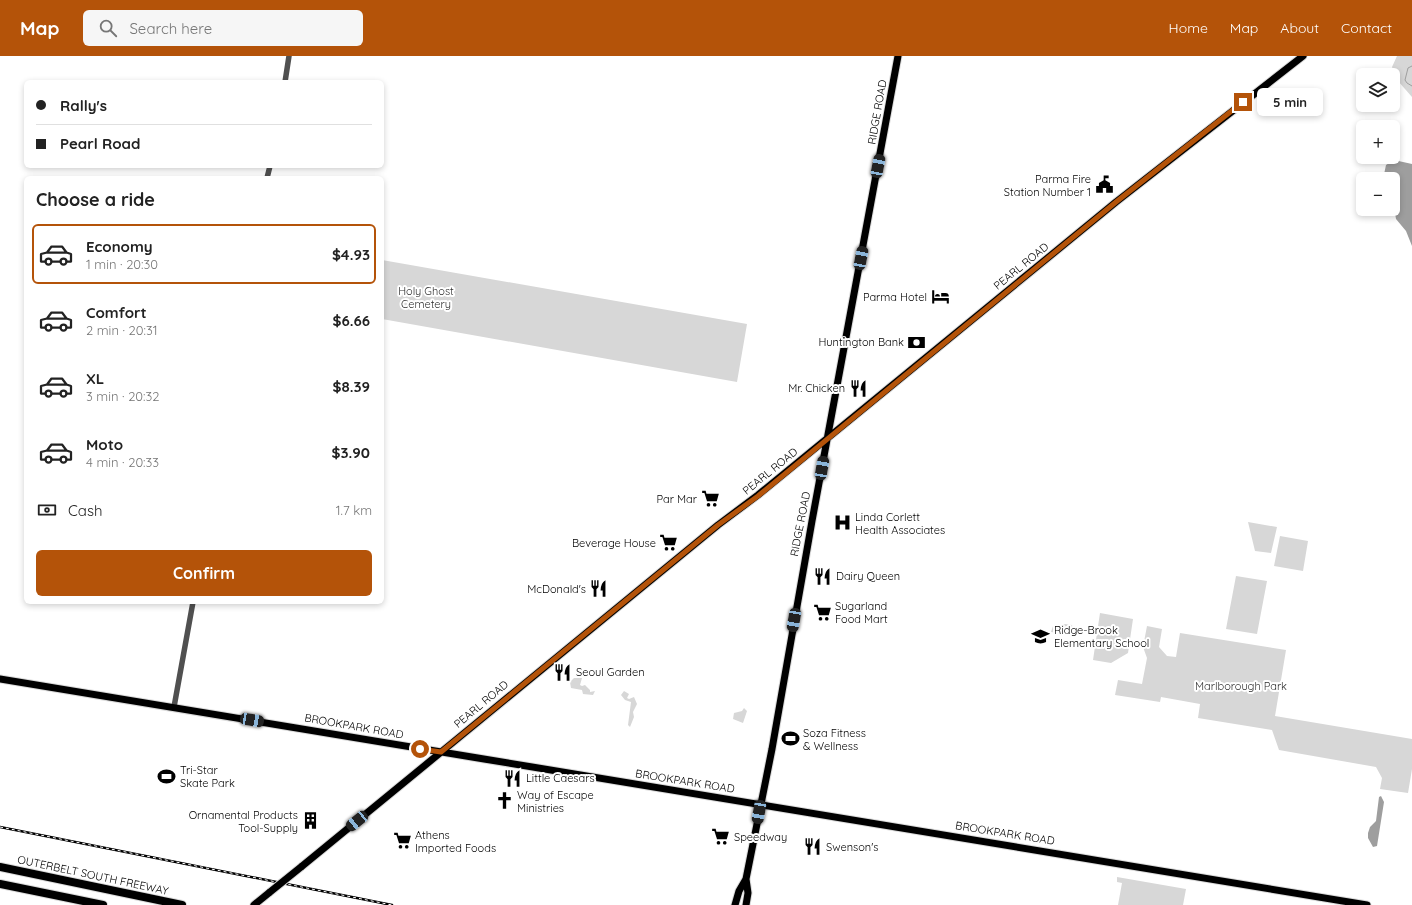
<!DOCTYPE html>
<meta charset="utf-8">
<style>
:root{--surface:#fff;--page:#f6f6f6;--text:#222;--muted:#767676;--line:#e0e0e0;--accent:#b45309}
body{margin:0;font-family:Quicksand,sans-serif;background:var(--page);color:var(--text);height:100vh;display:flex;flex-direction:column;font-size:15px;white-space:nowrap}
*{box-sizing:border-box;margin:0}
p{font-size:13px;color:var(--muted)}
.icon{flex:none;width:22px;height:22px;fill:none;stroke:currentColor;stroke-width:2;stroke-linecap:round;stroke-linejoin:round}
.map{position:relative;flex:1;overflow:hidden}
.sheet{position:absolute;left:24px;top:120px;width:360px;height:428px;display:flex;flex-direction:column;background:var(--surface);border-radius:6px;box-shadow:0 2px 6px #0003}
.sheet>*{flex:none}
.hud{position:absolute;left:24px;top:24px;width:360px;height:88px;border-radius:6px;box-shadow:0 2px 6px #0003;display:grid;align-content:center;height:88px;padding:0 12px;background:var(--surface)}
.controls{position:absolute;left:1356px;top:12px;display:grid;gap:8px}
.controls a{display:grid;place-items:center;width:44px;height:44px;border-radius:6px;background:var(--surface);box-shadow:0 2px 6px #0003;font-size:20px}
.end{position:absolute;width:18px;height:18px;margin:-9px;border:5px solid #b45309;background:#fff;box-shadow:0 0 0 2px #fff}
.from{border-radius:50%}
.bubble{position:absolute;height:28px;border-radius:6px;background:var(--surface);box-shadow:0 2px 6px #0003;font-size:13px;font-weight:800;line-height:28px;text-align:center}
.car{position:absolute;width:12px;height:24px;margin:-12px -6px;border-radius:5px;box-shadow:0 0 3px 1px #0007;background:linear-gradient(#222 24%,#8ab4d8 0 40%,#222 0 76%,#8ab4d8 0 86%,#222 0)}
.hud b{display:flex;align-items:center;gap:14px;height:38px;font-size:15px}
.hud b+b{border-top:1px solid var(--line)}
.hud i{width:10px;height:10px;background:var(--text)}
ul{padding:0;list-style:none}
li{display:flex;align-items:center;gap:12px;height:60px;margin:0 8px 6px;padding:0 4px;border:2px solid transparent;border-radius:6px}
li div{flex:1}
li b{display:block;font-size:15px}
li em{font-style:normal;font-weight:800}
li.active{border-color:var(--accent)}
li>.icon{width:36px;height:36px;stroke-width:1.5}
h2{padding:0 12px;font-size:18px;line-height:48px}
.pay{display:flex;align-items:center;gap:10px;height:44px;padding:0 12px;font-size:15px}
.pay p{margin-inline-start:auto}
.cta{display:flex;gap:8px;margin-top:auto;padding:8px 12px}
.cta a{flex:1;height:46px;border-radius:6px;background:var(--accent);color:#fff;font-size:16px;font-weight:800;line-height:46px;text-align:center}
header{display:flex;align-items:center;gap:24px;box-sizing:border-box;height:56px;padding:0 20px;background:var(--accent);color:#fff}
header strong{font-size:19px}
nav{display:flex;gap:22px;margin-inline-start:auto;font-size:14px}
.search{width:280px;height:36px;background:var(--page);display:flex;align-items:center;gap:10px;box-sizing:border-box;padding:0 14px;border-radius:6px;color:var(--muted);font-size:15px}
.map>svg:first-child{display:block}
</style>
<header>
<strong>Map</strong>
<div class="search"><svg class="icon" aria-label="search" viewBox="0 0 24 24"><circle cx="10" cy="10" r="6"/><path d="M15 15l6 6"/></svg>Search here</div>
<nav><a>Home</a><a>Map</a><a>About</a><a>Contact</a></nav>
</header>
<div class="map">
<svg width="1412" height="849" viewBox="0 0 1412 849">
<rect width="100%" height="100%" fill="#fff"/>
<path fill="#d7d7d7" d="M1397 0H1412V41L1398 25 1392 11Z
M382 204 747 268 737 326 382 263Z
M1248 466 1277 471 1271 497 1255 495Z
M1280 480 1308 485 1303 515 1274 510Z
M1236 520 1267 525 1257 578 1226 573Z
M1100 557 1133 563 1128 597 1111 607 1093 604Z
M1065 568 1072 569 1073 573 1072 580 1051 576 1053 570 1057 571Z
M1147 570 1162 573 1159 591 1167 600 1176 601 1180 577 1286 594 1275 660 1412 683V713L1408 737 1380 733 1382 722 1376 711 1279 694 1272 674 1198 662 1200 648 1161 641 1160 646 1115 639 1118 624 1142 628 1147 602 1143 591Z
M574 622H582L580 629 582 630 585 629 590 634V636L595 635 593 639 583 638 582 634 571 632 570 626Z
M624 635 629 638 627 642 629 643 634 641 637 648 633 656 634 661 630 671 628 669 631 646 625 644 621 639Z
M744 652 747 655 743 667 733 663 734 657 742 655Z
M1117 821 1186 833 1183 849H1118L1122 827 1117 826Z"/>
<path fill="#9e9e9e" d="M1394 104 1412 108V190L1406 175 1396 163 1393 146V123H1383L1386 109Z
M1381 740 1384 746 1377 790 1373 791 1368 782V777L1370 771 1376 765 1379 741Z"/>
<g fill="none" stroke-linecap="round" stroke-linejoin="round">
<path stroke="#9e9e9e" stroke-width="1" d="M1412 10 1408 12 1405 24 1407 27 1412 30"/>
<defs>
<path id="major" d="M0 623 1367 849
M301 811 718 469 758 439 1116 146 1303 0
M746 823 748 837 746 849
M254 849 270 836
M735 849 739 835 746 823 772 693 812 465 898 0"/>
<path id="highway" d="M0 811 182 849
M0 828 103 849"/>
</defs>
<use href="#major" stroke="#dbdbdb" stroke-width="9"/>
<use href="#highway" stroke="#dbdbdb" stroke-width="10"/>
<path stroke="#505050" stroke-width="5.5" d="M285 26 289 0
M267 122 270 110
M174 651 193 546"/>
<use href="#major" stroke="#000" stroke-width="7"/>
<use href="#highway" stroke="#000" stroke-width="8"/>
<defs>
<path id="rail" d="M0 771 392 849"/>
</defs>
<use href="#rail" stroke="#000" stroke-width="2.5"/>
<use href="#rail" stroke="#fff" stroke-width="1" stroke-dasharray="3" stroke-linecap="butt"/>
<defs>
<path id="major-bridge" d="M270 836 301 811"/>
</defs>
<use href="#major-bridge" stroke="#dbdbdb" stroke-width="9" stroke-linecap="butt"/>
<use href="#major-bridge" stroke="#000" stroke-width="7"/>
</g>
<g fill="none" stroke-linecap="round" stroke-linejoin="round">
<path stroke="#b45309" stroke-width="5" d="M420 693 441 696 718 469 758 440 1116 146 1243 46"/>
</g>
<defs>
<symbol id="civic-bare" viewBox="-9 -9 18 18"><path d="M-.6-6.5H3V-4.5H.6V-3L4-1V1h2V6H-6V1h2V-1L-.6-3ZM-1.2 2.5V6h2.4V2.5Z" fill="#000" stroke="#fff" stroke-width="2.5" paint-order="stroke"/></symbol>
<symbol id="hotel-bare" viewBox="-9 -9 18 18"><path d="M-6-4.5h1.5V1H6V5H4.5V3h-9V5H-6ZM-4 0a1.8 1.8 0 1 1 3.6 0ZM.5 0V-2.5h3Q6-2.5 6 0Z" fill="#000" stroke="#fff" stroke-width="2.5" paint-order="stroke"/></symbol>
<symbol id="bank-bare" viewBox="-9 -9 18 18"><path d="M-6-4H6V4H-6ZM0-2.3a2.3 2.3 0 1 0 0 4.6a2.3 2.3 0 1 0 0-4.6Z" fill="#000" stroke="#fff" stroke-width="2.5" paint-order="stroke"/></symbol>
<symbol id="restaurant-bare" viewBox="-9 -9 18 18"><path d="M-5-6h1v4h1v-4h1v4h1v-4h1v5L-1.5 .5V6h-2V.5L-5-1ZM5-6V6H3V1.5H1.5Q1.5-4 5-6Z" fill="#000" stroke="#fff" stroke-width="2.5" paint-order="stroke"/></symbol>
<symbol id="supermarket-bare" viewBox="-9 -9 18 18"><path d="M-6-5.5h2.5l.6 2H6L4.5 2H-2.5L-4.4-4H-6ZM-1.5 3.2a1.3 1.3 0 1 0 .1 0ZM3 3.2a1.3 1.3 0 1 0 .1 0Z" fill="#000" stroke="#fff" stroke-width="2.5" paint-order="stroke"/></symbol>
<symbol id="hospital-bare" viewBox="-9 -9 18 18"><path d="M-5-5h3v3.5h4V-5h3V5h-3V1.5h-4V5h-3Z" fill="#000" stroke="#fff" stroke-width="2.5" paint-order="stroke"/></symbol>
<symbol id="school-bare" viewBox="-9 -9 18 18"><path d="M0-5L7-2L0 1L-7-2ZM-4 1L0 2.5L4 1V4Q0 6-4 4Z" fill="#000" stroke="#fff" stroke-width="2.5" paint-order="stroke"/></symbol>
<symbol id="stadium-bare" viewBox="-9 -9 18 18"><path d="M0-5a6.5 5 0 1 0 0 10a6.5 5 0 1 0 0-10ZM-3.5-1.8h7v3.6h-7Z" fill="#000" stroke="#fff" stroke-width="2.5" paint-order="stroke"/></symbol>
<symbol id="church-bare" viewBox="-9 -9 18 18"><path d="M-1.2-6h2.4v3.5h3.3v2.4h-3.3V6h-2.4V-.1h-3.3v-2.4h3.3Z" fill="#000" stroke="#fff" stroke-width="2.5" paint-order="stroke"/></symbol>
<symbol id="building-bare" viewBox="-9 -9 18 18"><path d="M-4-6H4V6H1V3H-1V6H-4ZM-2.5-4.3h1.7v1.8h-1.7ZM.8-4.3h1.7v1.8H.8ZM-2.5-1h1.7V.8h-1.7ZM.8-1h1.7V.8H.8Z" fill="#000" stroke="#fff" stroke-width="2.5" paint-order="stroke"/></symbol>
</defs>
<g fill-rule="evenodd">
<use href="#civic-bare" x="1092" y="116" width="25" height="25"/>
<use href="#hotel-bare" x="928" y="228" width="25" height="25"/>
<use href="#bank-bare" x="904" y="274" width="25" height="25"/>
<use href="#restaurant-bare" x="846" y="320" width="25" height="25"/>
<use href="#supermarket-bare" x="698" y="430" width="25" height="25"/>
<use href="#hospital-bare" x="830" y="454" width="25" height="25"/>
<use href="#supermarket-bare" x="656" y="474" width="25" height="25"/>
<use href="#restaurant-bare" x="810" y="508" width="25" height="25"/>
<use href="#restaurant-bare" x="586" y="520" width="25" height="25"/>
<use href="#supermarket-bare" x="810" y="544" width="25" height="25"/>
<use href="#school-bare" x="1028" y="568" width="25" height="25"/>
<use href="#restaurant-bare" x="550" y="604" width="25" height="25"/>
<use href="#stadium-bare" x="778" y="670" width="25" height="25"/>
<use href="#stadium-bare" x="154" y="708" width="25" height="25"/>
<use href="#restaurant-bare" x="500" y="710" width="25" height="25"/>
<use href="#church-bare" x="492" y="732" width="25" height="25"/>
<use href="#building-bare" x="298" y="752" width="25" height="25"/>
<use href="#supermarket-bare" x="708" y="768" width="25" height="25"/>
<use href="#supermarket-bare" x="390" y="772" width="25" height="25"/>
<use href="#restaurant-bare" x="800" y="778" width="25" height="25"/>
</g>
<g text-anchor="middle" dominant-baseline="central" stroke-width="4" stroke-linejoin="round" paint-order="stroke">
<g font-size="11" fill="#000" stroke="#fff">
<text transform="translate(877 56) rotate(-80)">RIDGE ROAD</text>
<text transform="translate(1021 210) rotate(-39)">PEARL ROAD</text>
<text transform="translate(770 415) rotate(-39)">PEARL ROAD</text>
<text transform="translate(800 468) rotate(-79)">RIDGE ROAD</text>
<text transform="translate(481 648) rotate(-40)">PEARL ROAD</text>
<text transform="translate(354 670) rotate(10)">BROOKPARK ROAD</text>
<text transform="translate(685 725) rotate(9)">BROOKPARK ROAD</text>
<text transform="translate(1005 777) rotate(9)">BROOKPARK ROAD</text>
<text transform="translate(93 819) rotate(12)">OUTERBELT SOUTH FREEWAY</text>
</g>
<g font-size="11" fill="#000" stroke="#fff" text-anchor="start">
<text x="1091" y="123" text-anchor="end">Parma Fire<tspan x="1091" dy="13">Station Number 1</tspan></text>
<text x="927" y="241" text-anchor="end">Parma Hotel</text>
<text x="904" y="286" text-anchor="end">Huntington Bank</text>
<text x="845" y="332" text-anchor="end">Mr. Chicken</text>
<text x="697" y="443" text-anchor="end">Par Mar</text>
<text x="855" y="461">Linda Corlett<tspan x="855" dy="13">Health Associates</tspan></text>
<text x="656" y="487" text-anchor="end">Beverage House</text>
<text x="836" y="520">Dairy Queen</text>
<text x="586" y="533" text-anchor="end">McDonald's</text>
<text x="835" y="550">Sugarland<tspan x="835" dy="13">Food Mart</tspan></text>
<text x="1054" y="574">Ridge-Brook<tspan x="1054" dy="13">Elementary School</tspan></text>
<text x="576" y="616">Seoul Garden</text>
<text x="803" y="677">Soza Fitness<tspan x="803" dy="13">&amp; Wellness</tspan></text>
<text x="180" y="714">Tri-Star<tspan x="180" dy="13">Skate Park</tspan></text>
<text x="526" y="722">Little Caesars</text>
<text x="517" y="739">Way of Escape<tspan x="517" dy="13">Ministries</tspan></text>
<text x="298" y="759" text-anchor="end">Ornamental Products<tspan x="298" dy="13">Tool-Supply</tspan></text>
<text x="415" y="779">Athens<tspan x="415" dy="13">Imported Foods</tspan></text>
<text x="734" y="781">Speedway</text>
<text x="826" y="791">Swenson's</text>
</g>
<g font-size="11" fill="#2e2e2e" stroke="#fff">
<text x="426" y="235">Holy Ghost<tspan x="426" dy="13">Cemetery</tspan></text>
<text x="1241" y="630">Marlborough Park</text>
</g>
</g>
</svg>
<div class="controls">
<a><svg class="icon" aria-label="layers" viewBox="0 0 24 24"><path d="M12 4l9 5-9 5-9-5zM3 14l9 5 9-5"/></svg></a>
<a>+</a>
<a>−</a>
</div>
<i class="end from" style="left:420px;top:693px"></i>
<i class="end" style="left:1243px;top:46px"></i>
<div class="bubble" style="left:1257px;top:32px;width:66px">5 min</div>
<i class="car" style="left:878px;top:110px;rotate:11deg"></i>
<i class="car" style="left:861px;top:202px;rotate:11deg"></i>
<i class="car" style="left:822px;top:412px;rotate:10deg"></i>
<i class="car" style="left:794px;top:564px;rotate:190deg"></i>
<i class="car" style="left:252px;top:664px;rotate:100deg"></i>
<i class="car" style="left:759px;top:756px;rotate:190deg"></i>
<i class="car" style="left:357px;top:765px;rotate:231deg"></i>
<div class="hud">
<b><i class="from"></i>Rally's</b>
<b><i></i>Pearl Road</b>
</div>
<section class="sheet">
<h2>Choose a ride</h2>
<ul>
<li class="active"><svg class="icon" aria-label="car" viewBox="0 0 24 24"><path d="M5 17H2v-5l4-1 3-4h7l3 4 3 1v5h-3M9 17h6M6 11h13"/><circle cx="7" cy="17" r="2"/><circle cx="17" cy="17" r="2"/></svg><div><b>Economy</b><p>1 min · 20:30</p></div><em>$4.93</em></li>
<li><svg class="icon" aria-label="car" viewBox="0 0 24 24"><path d="M5 17H2v-5l4-1 3-4h7l3 4 3 1v5h-3M9 17h6M6 11h13"/><circle cx="7" cy="17" r="2"/><circle cx="17" cy="17" r="2"/></svg><div><b>Comfort</b><p>2 min · 20:31</p></div><em>$6.66</em></li>
<li><svg class="icon" aria-label="car" viewBox="0 0 24 24"><path d="M5 17H2v-5l4-1 3-4h7l3 4 3 1v5h-3M9 17h6M6 11h13"/><circle cx="7" cy="17" r="2"/><circle cx="17" cy="17" r="2"/></svg><div><b>XL</b><p>3 min · 20:32</p></div><em>$8.39</em></li>
<li><svg class="icon" aria-label="car" viewBox="0 0 24 24"><path d="M5 17H2v-5l4-1 3-4h7l3 4 3 1v5h-3M9 17h6M6 11h13"/><circle cx="7" cy="17" r="2"/><circle cx="17" cy="17" r="2"/></svg><div><b>Moto</b><p>4 min · 20:33</p></div><em>$3.90</em></li>
</ul>
<div class="pay"><svg class="icon" aria-label="cash" viewBox="0 0 24 24"><path d="M3 7h18v10H3z"/><circle cx="12" cy="12" r="2"/></svg>Cash<p>1.7 km</p></div>
<div class="cta"><a>Confirm</a></div>
</section>
</div>
